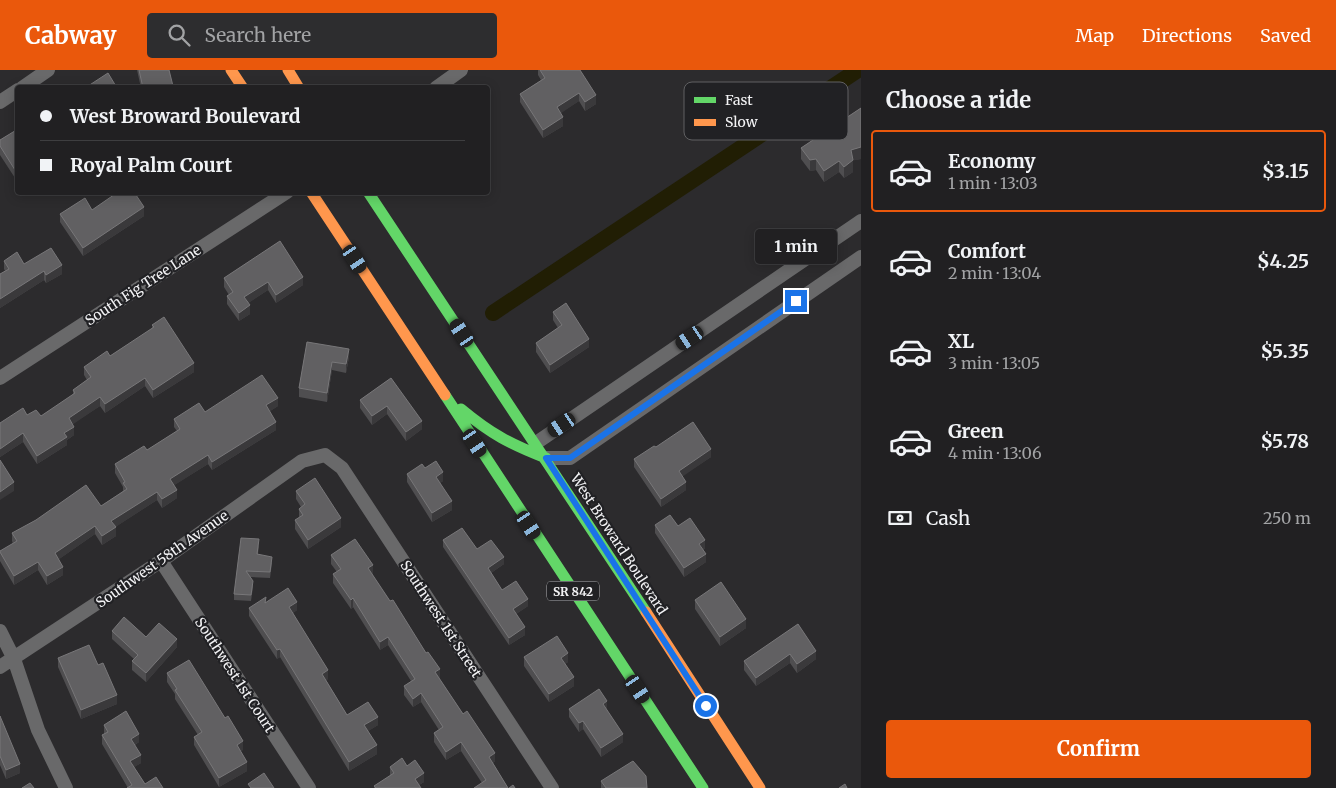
<!DOCTYPE html>
<meta charset="utf-8">
<style>
:root{--surface:#212022;--page:#2d2d2f;--text:#f1f3f6;--muted:#a2a3a5;--line:#3e3e40;--accent:#ea580c}
body{margin:0;font-family:Merriweather,serif;background:var(--page);color:var(--text);height:100vh;display:flex;flex-direction:column;font-size:19px;white-space:nowrap}
*{box-sizing:border-box;margin:0}
p{font-size:16px;color:var(--muted)}
.icon{flex:none;width:28px;height:28px;fill:none;stroke:currentColor;stroke-width:2;stroke-linecap:round;stroke-linejoin:round}
.map{position:relative;flex:1;overflow:hidden}
.side{display:flex;flex-direction:column;background:var(--surface);width:475px}
.side>*{flex:none}
.guide{position:absolute;left:15px;top:15px;width:475px;height:110px;border-radius:5px;box-shadow:0 2px 12px #0003,0 0 0 1px var(--line);display:grid;align-content:center;height:110px;padding:0 25px;background:var(--surface)}
.end{position:absolute;width:22px;height:22px;margin:-11px;border:6px solid #1a73e8;background:#fff;box-shadow:0 0 0 2px #fff}
.from{border-radius:50%}
.bubble{position:absolute;height:35px;border-radius:5px;background:var(--surface);box-shadow:0 2px 12px #0003,0 0 0 1px var(--line);font-size:16px;font-weight:700;line-height:35px;text-align:center}
.car{position:absolute;width:15px;height:30px;margin:-15px -8px;border-radius:6px;box-shadow:0 0 4px 1px #0007;background:linear-gradient(#222 24%,#8ab4d8 0 40%,#222 0 76%,#8ab4d8 0 86%,#222 0)}
.guide b{display:flex;align-items:center;gap:18px;height:48px;font-size:19px}
.guide b+b{border-top:1px solid var(--line)}
.guide i{width:12px;height:12px;background:var(--text)}
ul{padding:0;list-style:none}
li{display:flex;align-items:center;gap:15px;height:82px;margin:0 10px 8px;padding:0 15px;border:2px solid transparent;border-radius:5px}
li div{flex:1}
li b{display:block;font-size:19px}
li em{font-style:normal;font-weight:700}
li.on{border-color:var(--accent)}
li>.icon{width:45px;height:45px;stroke-width:1.5}
h2{padding:0 25px;font-size:22px;line-height:60px}
.pay{display:flex;align-items:center;gap:12px;height:55px;padding:0 25px;font-size:19px}
.pay p{margin-inline-start:auto}
.button{display:flex;gap:10px;margin-top:auto;padding:10px 25px}
.button a{flex:1;height:58px;border-radius:5px;background:var(--accent);color:#fff;font-size:20px;font-weight:700;line-height:58px;text-align:center}
header{display:flex;align-items:center;gap:30px;box-sizing:border-box;height:70px;padding:0 25px;background:var(--accent);color:#fff}
header strong{font-size:24px}
nav{display:flex;gap:28px;margin-inline-start:auto;font-size:18px}
.search{width:350px;height:45px;background:var(--page);display:flex;align-items:center;gap:12px;box-sizing:border-box;padding:0 18px;border-radius:5px;color:var(--muted);font-size:19px}
main{display:flex;flex:1;min-height:0}
.map>svg:first-child{display:block}
</style>
<header>
<strong>Cabway</strong>
<div class="search"><svg class="icon" aria-label="search" viewBox="0 0 24 24"><circle cx="10" cy="10" r="6"/><path d="M15 15l6 6"/></svg>Search here</div>
<nav><a>Map</a><a>Directions</a><a>Saved</a></nav>
</header>
<main>
<div class="map">
<svg width="861" height="718" viewBox="0 0 861 718">
<rect width="100%" height="100%" fill="#2c2b2d"/>
<g fill="none" stroke-linecap="round" stroke-linejoin="round">
<path stroke="#211e04" stroke-width="16" d="M493 243 858 0"/>
<path stroke="#69696a" stroke-width="14" d="M22 18 48 0
M436 18 461 0
M0 32 18 20
M0 308 287 122
M536 373 861 151
M546 388H570L861 187
M161 491 309 718
M0 561 14 589 38 660 66 718
M0 597 161 491 302 391 325 385 342 398 552 718"/>
<path stroke="#63d668" stroke-width="11" d="M368 122 646 542
M445 325 703 718
M461 339C491 364 510 374 546 388"/>
<path stroke="#ff974d" stroke-width="11" d="M231 0 243 18
M288 0 299 18
M311 122 445 325
M646 542 760 718"/>
</g>
<path fill="#4f4e50" d="M137 0H169L173 18H141Z
M538 0H580L596 34 585 41 579 31 560 43 563 56 543 68 520 32V24L541 10 538 5Z
M861 38V89L853 90V102L844 108 839 102 824 112 816 100 810 101 801 89V78Z
M18 59V107L15 108 0 85V70Z
M92 140 144 146 83 186 60 152V144Z
M4 191 24 194 62 204 46 213 44 210 0 238V204L5 201 4 199Z
M224 208 303 215 276 233 268 220 248 233 250 244 239 251 227 234V226L229 225 224 217Z
M553 242 589 277 550 303 536 282V273L558 258 553 250Z
M152 255 194 302 153 328 145 316 105 343 100 336 72 354 74 365 67 370V375L37 394 23 372 0 387V353L27 345 41 346 73 325V320L87 310 84 305V297L110 286 152 259Z
M307 272 349 287 346 303 332 300 327 332 299 327V318Z
M391 308 422 359 406 371 387 344 372 355 360 338V330Z
M278 336 270 341 276 360 212 400 208 394 174 415 177 428 162 438 157 430 115 457 116 466 102 475 95 464 59 489 63 505 47 515 38 500 14 515 0 491V481L13 474 12 471V463L101 436 123 421V417L115 403V394L147 380 177 361 174 357V349L205 342Z
M711 387 682 406 686 420 661 437 634 397V389Z
M425 398 443 411 440 413 452 440 432 452 407 412V404Z
M296 421 341 457 308 479 295 459V450L299 448V439L301 437 296 429Z
M655 455 678 456 705 478 703 480 706 492 684 507 655 463Z
M443 470 477 479 504 494 491 503 502 520 528 536 516 544 525 565 509 575 443 477Z
M259 475 258 484 272 493 270 508 250 507 253 517 251 531 234 530V524Z
M331 485 373 504H372L440 608H439L495 691 493 693 508 718 482 713 461 681 446 690 434 672V663L439 660 421 632 413 637 404 625V616L411 611 388 575 380 580 353 537 351 539 333 513V504L337 502 331 494Z
M695 530 746 558 720 576 695 539Z
M266 532 297 540 293 543 328 609 326 610 347 645 378 655 368 661 377 684 349 701 280 587 277 589 249 546V538Z
M798 554 816 589 797 603 790 593 756 616 744 600V591Z
M112 561 146 567 177 577 146 612 132 600V591L134 589 112 569Z
M524 587 568 592 565 594 574 616 549 632 524 596Z
M58 588 98 595 117 634 81 649 58 597Z
M167 603 243 680 240 681 247 701 219 717 194 675V667L198 665 175 629V624L167 612Z
M569 639 607 640 623 672 601 687 583 659 579 662 569 647Z
M0 646 20 703 6 709 0 695Z
M104 655 139 672 135 675 141 693 134 697 145 714 163 718H128L102 674V665L104 664Z
M407 696 424 712 419 715 421 718H374V716L390 706V697Z
M601 711 647 718H601Z"/>
<path fill="#3a393b" d="M579 23V31L557 46V37Z
M596 25V34L585 41V32Z
M563 47V56L543 68V60Z
M861 77V89L851 91V80Z
M816 89V100L810 101V90Z
M853 90V102L844 108V97Z
M839 91V102L824 112V101Z
M18 98V107L15 108V100Z
M144 137V146L83 186V178Z
M62 195V204L46 213V205Z
M44 201V210L0 238V229Z
M303 207V215L276 233V225Z
M268 212V220L244 236V227Z
M250 235V244L239 251V243Z
M589 269V277L550 303V295Z
M349 279V287L346 303V294Z
M332 292V300L327 332V323Z
M194 293V302L153 328V320Z
M145 308V316L105 343V334Z
M100 327V336L69 357V348Z
M278 328V336L266 344V335Z
M387 336V344L372 355V346Z
M422 351V359L406 371V362Z
M276 352V360L212 400V392Z
M74 357V365L67 370V375L37 394V386L64 363Z
M23 363V372L0 387V379Z
M711 379V387L679 409V401Z
M208 385V394L170 418V409Z
M443 402V411L436 415V407Z
M14 412V421L0 430V422Z
M686 412V420L661 437V429Z
M177 420V428L162 438V429Z
M157 422V430L111 460V451Z
M452 431V440L432 452V443Z
M341 448V457L308 479V470Z
M95 456V464L55 492V483Z
M116 457V466L102 475V466Z
M705 470V478L699 482V474Z
M706 484V492L684 507V498Z
M504 487V494L488 505V498Z
M38 492V500L14 515V506Z
M373 495V504L368 507V498Z
M63 497V505L47 515V506Z
M353 528V537L351 539V530Z
M528 529V536L513 546V539Z
M297 532V540L289 546V537Z
M746 549V558L720 576V567Z
M525 557V565L509 575V568Z
M388 567V575L380 580V572Z
M177 569V577L146 612V603Z
M280 579V587L277 589V580Z
M816 581V589L797 603V594Z
M568 583V592L561 596V588Z
M790 584V593L756 616V608Z
M440 599V608L435 611V602Z
M328 600V609L322 613V604Z
M574 607V616L549 632V624Z
M421 623V632L413 637V629Z
M117 625V634L81 649V640Z
M607 631V640L603 634Z
M378 647V655L364 664V655Z
M583 651V659L579 662V653Z
M139 664V672L131 677V669Z
M623 664V672L601 687V678Z
M243 671V680L237 684V675Z
M461 672V681L446 690V682Z
M377 675V684L349 701V692Z
M495 683V691L489 695V687Z
M141 685V693L130 700V691Z
M247 692V701L219 717V708Z
M20 694V703L6 709V700Z
M424 703V712L415 717V709Z"/>
<path fill="#616062" stroke="#787779" d="M139 0H169L173 16 166 18H143Z
M540 0H580L596 25 585 32 579 23 557 37 563 47 543 60 520 24 545 8Z
M108 3 117 18H85Z
M861 38V77L851 80 853 90 844 97 839 91 824 101 816 89 810 90 801 78Z
M18 59V98L15 100 0 76V70Z
M118 122H134L144 137 83 178 60 144 85 128 92 140Z
M280 171 303 207 276 225 268 212 244 227 250 235 239 243 227 226 233 222 224 208Z
M51 178 62 195 46 205 44 201 0 229V204L9 199 4 191 17 182 24 194Z
M566 233 589 269 550 295 536 273 562 255 553 242Z
M164 247 194 293 153 320 145 308 105 334 100 327 69 348 74 357 64 363 67 367 37 386 23 363 0 379V353L23 338 27 345 36 340 41 346 75 323 73 320 91 307 84 297 107 281 110 286 154 257 152 255Z
M307 272 349 279 346 294 332 292 327 323 299 318Z
M262 305 278 328 266 335 276 352 212 392 208 385 170 409 177 420 162 429 157 422 111 451 116 457 102 466 95 456 55 483 63 497 47 506 38 492 14 506 0 482V481L17 471 12 463 36 450 86 415 101 436 127 419 123 413 125 412 115 394 144 376 147 380 180 359 174 349 199 333 205 342Z
M391 308 422 351 406 362 387 336 372 346 360 330Z
M693 352 711 379 679 401 686 412 661 429 634 389 654 376 656 377Z
M0 390 14 412 0 422Z
M436 391 443 402 436 407 452 431 432 443 407 404 422 394 425 398Z
M315 408 341 448 308 470 295 450 303 445 299 439 305 434 296 421Z
M670 445 678 456 690 448 705 470 699 474 706 484 684 498 655 455Z
M462 458 477 479 491 470 504 487 488 498 502 520 516 511 528 529 513 539 525 557 509 568 443 470Z
M241 468 259 469 257 484 272 487 270 502 246 501 253 511 251 525 234 524Z
M355 469 373 495 368 498 390 531 393 530 426 583 428 582 440 599 435 602 463 644 467 641 495 683 489 687 508 718H474L486 710 461 672 446 682 434 663 443 657 421 623 413 629 404 616 415 609 388 567 380 572 353 528 351 530 333 504 341 499 331 485Z
M721 512 746 549 720 567 695 530Z
M288 518 297 532 289 537 328 600 322 604 347 645 368 632 378 647 364 655 377 675 349 692 280 579 277 580 249 538 266 527 265 533Z
M124 547 146 567 159 553 177 569 146 603 132 591 138 585 112 561Z
M798 554 816 581 797 594 790 584 756 608 744 591Z
M557 566 568 583 561 588 574 607 549 624 524 587Z
M89 575 98 595 103 593 117 625 81 640 58 588Z
M189 590 225 648 228 646 243 671 237 675 247 692 219 708 194 667 202 662 175 620 177 619 167 603Z
M599 619 607 631 603 634 623 664 601 678 583 651 579 653 569 639Z
M126 641 139 664 131 669 141 685 130 691 145 714 156 707 163 718H127L132 715 102 665 108 662 104 655Z
M0 646 20 694 6 700 0 686Z
M402 688 407 696 415 690 424 703 415 709 421 718H376L374 716 394 703 390 697Z
M633 691 646 706 647 718H606L601 711Z
M264 703 274 718H251L248 714Z
M30 713 34 718H22Z
M845 714 847 718H839Z
M513 715 515 718H509Z"/>
<g fill="none" stroke-linecap="round" stroke-linejoin="round">
<path stroke="#1a73e8" stroke-width="6" d="M706 636 546 388H570L796 231"/>
</g>
<g text-anchor="middle" dominant-baseline="central" stroke-width="4.5" stroke-linejoin="round" paint-order="stroke">
<rect fill="#212124" stroke="#b3b3b6" stroke-width="1" x="547" y="511.5" width="52" height="19" rx="4"/>
<g font-size="12" font-weight="bold" fill="#f2f2f4">
<text x="573" y="521">SR 842</text>
</g>
<g font-size="14" fill="#f2f2f4" stroke="#212124">
<text transform="translate(143 215) rotate(-33)">South Fig Tree Lane</text>
<text transform="translate(619 474) rotate(57)">West Broward Boulevard</text>
<text transform="translate(162 489) rotate(-35)">Southwest 58th Avenue</text>
<text transform="translate(441 549) rotate(57)">Southwest 1st Street</text>
<text transform="translate(235 605) rotate(57)">Southwest 1st Court</text>
</g>
</g>
<rect x="684" y="12" width="164" height="58" rx="8" fill="#212124" stroke="#606062" stroke-width="1"/>
<rect x="694" y="27" width="22" height="6" fill="#63d668"/>
<rect x="694" y="49" width="22" height="7" fill="#ff974d"/>
<g font-size="14" fill="#f2f2f4">
<text x="725" y="35">Fast</text>
<text x="725" y="57">Slow</text>
</g>
</svg>
<i class="end from" style="left:706px;top:636px"></i>
<i class="end" style="left:796px;top:231px"></i>
<div class="bubble" style="left:755px;top:159px;width:82px">1 min</div>
<i class="car" style="left:355px;top:189px;rotate:147deg"></i>
<i class="car" style="left:462px;top:263px;rotate:327deg"></i>
<i class="car" style="left:690px;top:268px;rotate:236deg"></i>
<i class="car" style="left:562px;top:355px;rotate:236deg"></i>
<i class="car" style="left:475px;top:373px;rotate:147deg"></i>
<i class="car" style="left:529px;top:455px;rotate:147deg"></i>
<i class="car" style="left:638px;top:619px;rotate:146deg"></i>
<div class="guide">
<b><i class="from"></i>West Broward Boulevard</b>
<b><i></i>Royal Palm Court</b>
</div>
</div>
<section class="side">
<h2>Choose a ride</h2>
<ul>
<li class="on"><svg class="icon" aria-label="car" viewBox="0 0 24 24"><path d="M5 17H2v-5l4-1 3-4h7l3 4 3 1v5h-3M9 17h6M6 11h13"/><circle cx="7" cy="17" r="2"/><circle cx="17" cy="17" r="2"/></svg><div><b>Economy</b><p>1 min · 13:03</p></div><em>$3.15</em></li>
<li><svg class="icon" aria-label="car" viewBox="0 0 24 24"><path d="M5 17H2v-5l4-1 3-4h7l3 4 3 1v5h-3M9 17h6M6 11h13"/><circle cx="7" cy="17" r="2"/><circle cx="17" cy="17" r="2"/></svg><div><b>Comfort</b><p>2 min · 13:04</p></div><em>$4.25</em></li>
<li><svg class="icon" aria-label="car" viewBox="0 0 24 24"><path d="M5 17H2v-5l4-1 3-4h7l3 4 3 1v5h-3M9 17h6M6 11h13"/><circle cx="7" cy="17" r="2"/><circle cx="17" cy="17" r="2"/></svg><div><b>XL</b><p>3 min · 13:05</p></div><em>$5.35</em></li>
<li><svg class="icon" aria-label="car" viewBox="0 0 24 24"><path d="M5 17H2v-5l4-1 3-4h7l3 4 3 1v5h-3M9 17h6M6 11h13"/><circle cx="7" cy="17" r="2"/><circle cx="17" cy="17" r="2"/></svg><div><b>Green</b><p>4 min · 13:06</p></div><em>$5.78</em></li>
</ul>
<div class="pay"><svg class="icon" aria-label="cash" viewBox="0 0 24 24"><path d="M3 7h18v10H3z"/><circle cx="12" cy="12" r="2"/></svg>Cash<p>250 m</p></div>
<div class="button"><a>Confirm</a></div>
</section>
</main>
